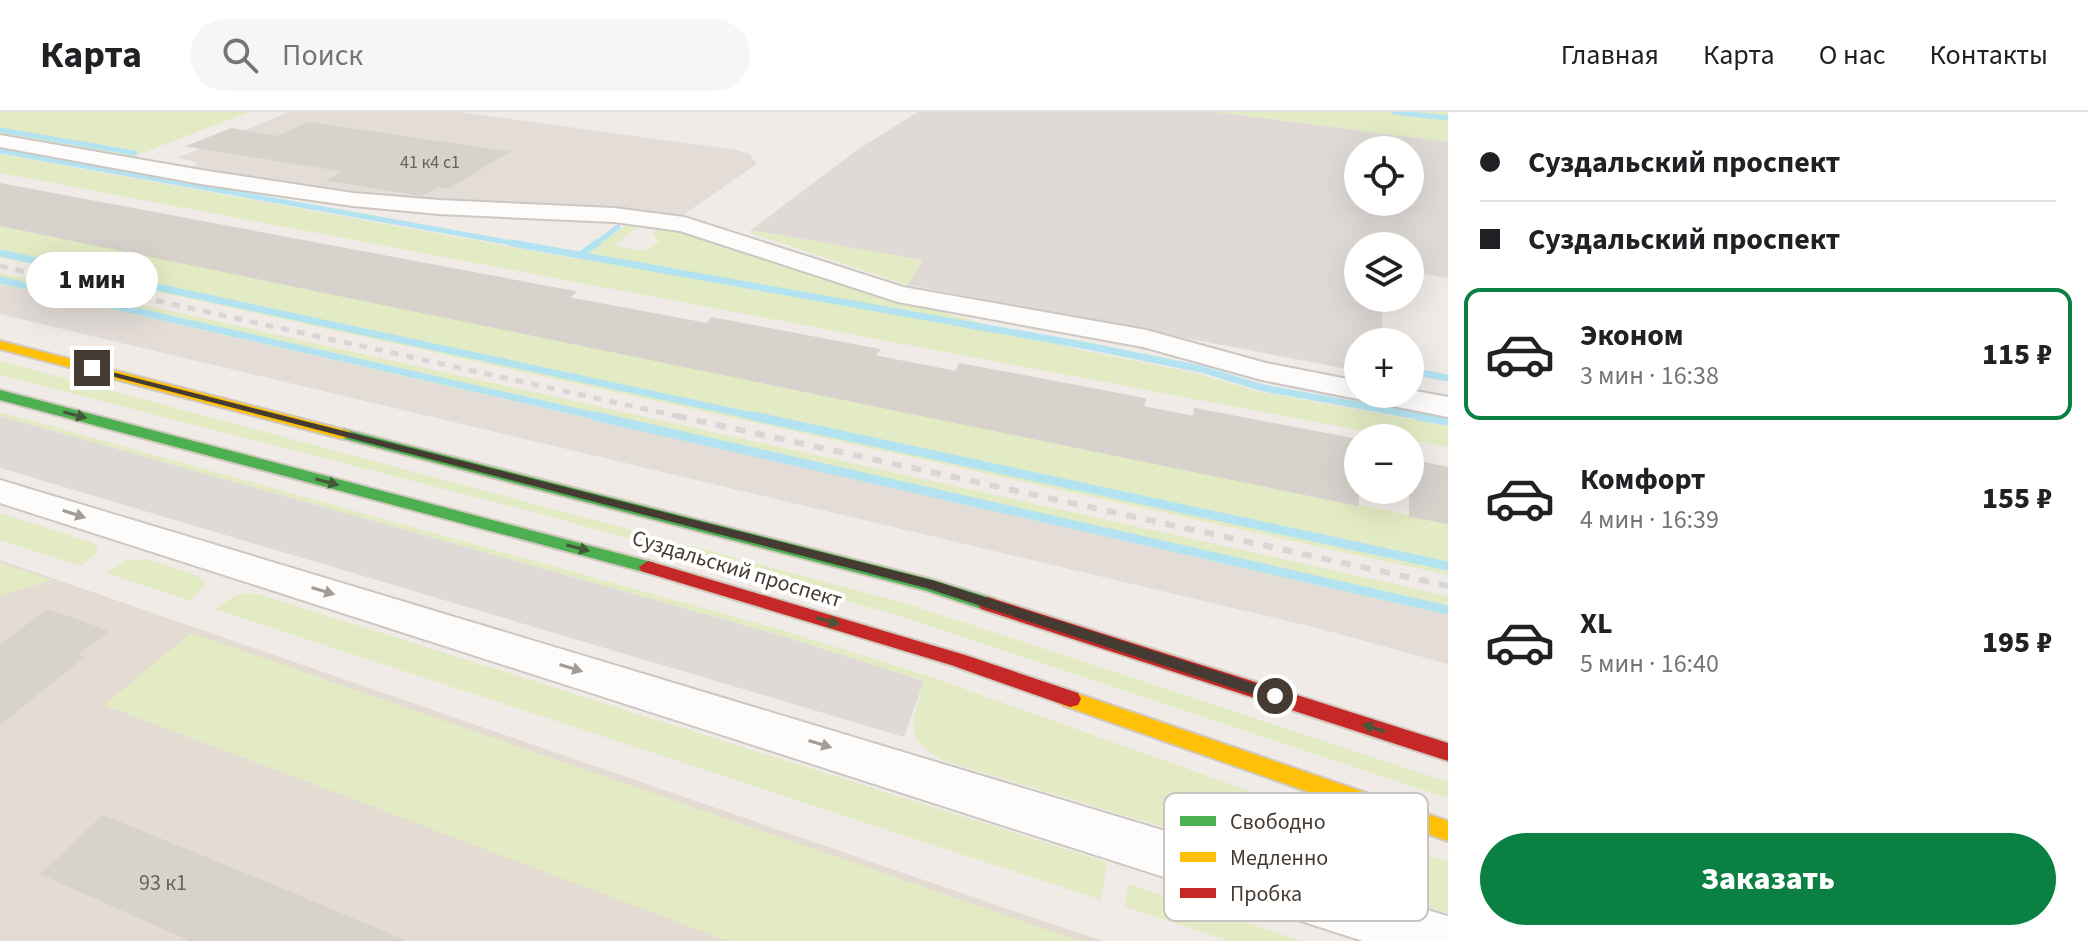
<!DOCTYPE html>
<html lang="ru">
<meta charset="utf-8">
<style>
:root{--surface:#fff;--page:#f6f6f6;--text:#202124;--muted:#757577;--line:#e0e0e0;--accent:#0b8043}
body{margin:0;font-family:"Source Sans 3",sans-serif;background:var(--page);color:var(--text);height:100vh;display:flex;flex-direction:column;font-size:30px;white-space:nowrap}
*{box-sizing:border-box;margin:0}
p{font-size:26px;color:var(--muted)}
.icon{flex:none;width:44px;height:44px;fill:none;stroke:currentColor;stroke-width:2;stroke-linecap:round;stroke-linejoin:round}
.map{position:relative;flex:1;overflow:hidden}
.side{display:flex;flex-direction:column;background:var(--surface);width:640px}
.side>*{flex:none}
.hud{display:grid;align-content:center;height:176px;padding:0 32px;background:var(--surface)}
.buttons{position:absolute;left:1344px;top:24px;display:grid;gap:16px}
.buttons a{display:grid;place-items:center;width:80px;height:80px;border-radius:50%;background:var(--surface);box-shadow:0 8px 32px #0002;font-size:40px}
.end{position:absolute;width:36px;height:36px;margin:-18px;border:10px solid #453b33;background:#fff;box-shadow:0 0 0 4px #fff}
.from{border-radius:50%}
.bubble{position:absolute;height:56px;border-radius:28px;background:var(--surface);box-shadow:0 8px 32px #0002;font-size:26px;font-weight:800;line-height:56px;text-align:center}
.hud b{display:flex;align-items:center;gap:28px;height:76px;font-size:30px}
.hud b+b{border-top:2px solid var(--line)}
.hud i{width:20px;height:20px;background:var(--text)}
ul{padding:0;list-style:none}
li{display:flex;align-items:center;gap:24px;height:132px;margin:0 16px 12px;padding:0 16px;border:4px solid transparent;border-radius:16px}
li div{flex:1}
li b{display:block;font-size:30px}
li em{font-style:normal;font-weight:800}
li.active{border-color:var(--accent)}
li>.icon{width:72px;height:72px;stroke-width:1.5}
.button{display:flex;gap:16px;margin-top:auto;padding:16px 32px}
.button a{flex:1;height:92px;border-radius:48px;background:var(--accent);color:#fff;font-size:32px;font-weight:800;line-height:92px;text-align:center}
header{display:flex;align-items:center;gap:48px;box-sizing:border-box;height:112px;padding:0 40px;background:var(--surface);border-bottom:2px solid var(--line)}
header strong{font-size:38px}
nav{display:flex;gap:44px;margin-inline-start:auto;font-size:28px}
.search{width:560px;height:72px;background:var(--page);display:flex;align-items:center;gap:20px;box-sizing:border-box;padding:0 28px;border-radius:44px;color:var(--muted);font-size:30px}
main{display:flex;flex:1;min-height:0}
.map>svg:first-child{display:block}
</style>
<header>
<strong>Карта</strong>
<div class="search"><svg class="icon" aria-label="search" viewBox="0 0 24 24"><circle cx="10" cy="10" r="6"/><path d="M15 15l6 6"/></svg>Поиск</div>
<nav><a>Главная</a><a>Карта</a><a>О нас</a><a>Контакты</a></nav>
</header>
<main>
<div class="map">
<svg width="1448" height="829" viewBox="0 0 1448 829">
<rect width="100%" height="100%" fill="#f0ebe6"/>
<path fill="#e4dcd3" d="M0 448 999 794 1103 829H0Z"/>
<path fill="#e3dcd7" d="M289 0H459L736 38 749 42 757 52 680 105 652 98 641 101 434 89 328 79 191 57 198 50 177 46Z
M0 172 1448 503V552L1317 516 0 202Z"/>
<path fill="#e3ebc4" d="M0 0H249L132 45 0 22Z
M1216 0H1448V30Z
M0 42 578 147 626 113 637 116 614 133C632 137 645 143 659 130L653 122 659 114 686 118 840 172 1076 237 1195 261 1260 280 1448 314V335L0 61Z
M0 113 1448 411V463L0 145Z
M751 118 924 148 908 173 748 120Z
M0 161 1448 484V503L0 172Z
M0 249 908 492 1448 670V686L900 504 541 402 0 263Z
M0 300 782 518 928 564 1448 750V801L945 649C899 625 914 610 924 569L779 523 0 304Z
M0 401 91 430 97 433V440L81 454 0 428Z
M146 447 199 464 205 472 191 489 106 461 126 449Z
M0 451 52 468 0 484Z
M255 481 1107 750 1101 788 215 497 236 483Z
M191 521 1079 829H728L104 593Z
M1128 772 1302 829H1230L1125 795Z"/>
<path fill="#dfdad6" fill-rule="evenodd" d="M918 0H1216L1448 30V166L1410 160V134H1358V186H1382V230H1358V259L908 173 923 148 751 118 857 38ZM1358 38H1410V90H1358Z
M0 304 779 523 924 569 904 625 0 356Z"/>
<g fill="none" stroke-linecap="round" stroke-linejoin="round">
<path stroke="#b3e3f1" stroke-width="5" d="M1394 0 1448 6
M0 18 135 41
M0 39 523 133
M594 133 618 115"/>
<path stroke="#b3e3f1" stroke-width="7" d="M512 131 1088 234 1201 257 1263 276 1430 306
M0 141 762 306
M580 143 597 131
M0 168 604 306
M1410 259 1448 266"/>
<path stroke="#b3e3f1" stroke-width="9" d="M595 304 1448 498
M753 304 1448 454
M1418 304 1448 309"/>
</g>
<path fill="#d8d2cd" stroke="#d8d2cc" stroke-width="2" d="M308 11 507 40 448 76 437 74 422 83 328 68 346 59 189 34 231 17 278 25Z
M0 72 575 180 568 186 707 212 712 206 879 238 874 244 956 260 960 252 1145 287 1143 295 1194 305 1195 297 1358 328V393L0 113Z
M1410 348 1448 356V411L1410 404Z
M47 498 107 519 77 543 83 545 0 612V534Z
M103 704 286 779 405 829H192L42 762Z"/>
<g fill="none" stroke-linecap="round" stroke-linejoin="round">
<defs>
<path id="street" d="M0 23 201 58 353 81 439 88 614 96 684 105 903 175 1146 218 1266 251 1358 269V282H1410V278L1448 285V305L1262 268 1143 235 898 190 680 119 614 110 439 102 353 94 201 72 0 35Z
M0 368 1444 803 1448 804V829H1363L0 391Z"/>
<path id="fast" d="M0 278 655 451 657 455 648 461 0 288Z
M343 317 930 467 995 487 998 492 995 497 988 499 924 478 337 325 335 322Z"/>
<path id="slow" d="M0 229 349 319 351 322 343 327 0 237Z
M1070 579 1448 709V729L1062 593 1059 587 1062 581Z"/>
<path id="jam" d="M648 449 965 543 1078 581 1081 587 1078 593 1070 595 951 553 641 459 639 455Z
M988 485 1448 631V649L981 497 978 492 981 487Z"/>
</defs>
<use href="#street" stroke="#ccc7c2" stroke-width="4"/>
<use href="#fast" stroke="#d1c8be" stroke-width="4"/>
<use href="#slow" stroke="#d1c8be" stroke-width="4"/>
<use href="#jam" stroke="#d1c8be" stroke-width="4"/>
<use href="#street" fill="#fdfcfb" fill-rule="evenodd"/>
<use href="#fast" fill="#4caf50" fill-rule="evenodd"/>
<use href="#slow" fill="#ffc107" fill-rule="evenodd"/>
<use href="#jam" fill="#c62828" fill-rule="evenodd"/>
<path stroke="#d8d7d7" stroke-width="5" stroke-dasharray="8 8" stroke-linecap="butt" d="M0 154 686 306"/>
<path stroke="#d8d7d7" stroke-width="6" stroke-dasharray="10 10" stroke-linecap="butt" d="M677 304 1448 474"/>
</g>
<defs><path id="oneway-solid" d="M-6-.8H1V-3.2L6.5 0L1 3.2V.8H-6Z" transform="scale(2)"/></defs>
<g fill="#47583a">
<use href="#oneway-solid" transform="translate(75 303) rotate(15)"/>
<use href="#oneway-solid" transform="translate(327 370) rotate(15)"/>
<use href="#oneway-solid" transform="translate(578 436) rotate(15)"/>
<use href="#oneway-solid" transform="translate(828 509) rotate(17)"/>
<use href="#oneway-solid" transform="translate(1374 616) rotate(-162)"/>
</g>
<g fill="#a19c97">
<use href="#oneway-solid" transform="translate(74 402) rotate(18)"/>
<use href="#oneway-solid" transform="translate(323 479) rotate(17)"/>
<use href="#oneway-solid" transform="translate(571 556) rotate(17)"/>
<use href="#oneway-solid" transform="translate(820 632) rotate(17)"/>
</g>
<path fill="#453b33" d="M88 254 935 469 1281 580 1283 584 1275 590 926 476 88 258Z"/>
<g text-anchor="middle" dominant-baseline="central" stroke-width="8" stroke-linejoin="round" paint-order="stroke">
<g font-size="18" fill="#6b625b">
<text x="430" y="50">41 к4 с1</text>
</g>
<g font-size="22" fill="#453b33" stroke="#fff">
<text transform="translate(737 457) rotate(17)">Суздальский проспект</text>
</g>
<g font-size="22" fill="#6b625b">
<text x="163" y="771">93 к1</text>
</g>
</g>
<rect x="1164" y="681" width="264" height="128" rx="12" fill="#fff" stroke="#c7c4c2" stroke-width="2"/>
<rect x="1180" y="704" width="36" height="10" fill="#4caf50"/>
<rect x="1180" y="740" width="36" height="10" fill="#ffc107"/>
<rect x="1180" y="776" width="36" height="10" fill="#c62828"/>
<g font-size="22" fill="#453b33">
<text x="1230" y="717">Свободно</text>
<text x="1230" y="753">Медленно</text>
<text x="1230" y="789">Пробка</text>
</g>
</svg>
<div class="buttons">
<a><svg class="icon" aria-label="locate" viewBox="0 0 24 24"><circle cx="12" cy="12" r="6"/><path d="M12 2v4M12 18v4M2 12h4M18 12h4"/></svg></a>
<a><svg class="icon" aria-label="layers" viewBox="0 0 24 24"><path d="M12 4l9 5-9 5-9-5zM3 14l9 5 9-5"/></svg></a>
<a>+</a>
<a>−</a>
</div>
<i class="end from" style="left:1275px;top:584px"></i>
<i class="end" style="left:92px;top:256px"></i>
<div class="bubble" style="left:26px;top:140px;width:132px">1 мин</div>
</div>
<section class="side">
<div class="hud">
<b><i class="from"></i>Суздальский проспект</b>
<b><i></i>Суздальский проспект</b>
</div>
<ul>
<li class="active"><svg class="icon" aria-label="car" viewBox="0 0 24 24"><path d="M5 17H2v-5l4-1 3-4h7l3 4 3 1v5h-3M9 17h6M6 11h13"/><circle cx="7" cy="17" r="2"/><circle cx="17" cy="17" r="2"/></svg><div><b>Эконом</b><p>3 мин · 16:38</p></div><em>115 ₽</em></li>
<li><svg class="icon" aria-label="car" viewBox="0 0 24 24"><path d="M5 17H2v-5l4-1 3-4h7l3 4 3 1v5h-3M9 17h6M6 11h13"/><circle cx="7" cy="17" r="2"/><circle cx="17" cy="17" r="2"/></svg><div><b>Комфорт</b><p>4 мин · 16:39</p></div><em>155 ₽</em></li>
<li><svg class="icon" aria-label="car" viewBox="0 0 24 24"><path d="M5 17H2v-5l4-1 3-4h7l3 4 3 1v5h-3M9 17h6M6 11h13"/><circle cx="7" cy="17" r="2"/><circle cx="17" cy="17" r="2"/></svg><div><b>XL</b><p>5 мин · 16:40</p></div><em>195 ₽</em></li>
</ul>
<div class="button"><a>Заказать</a></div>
</section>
</main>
